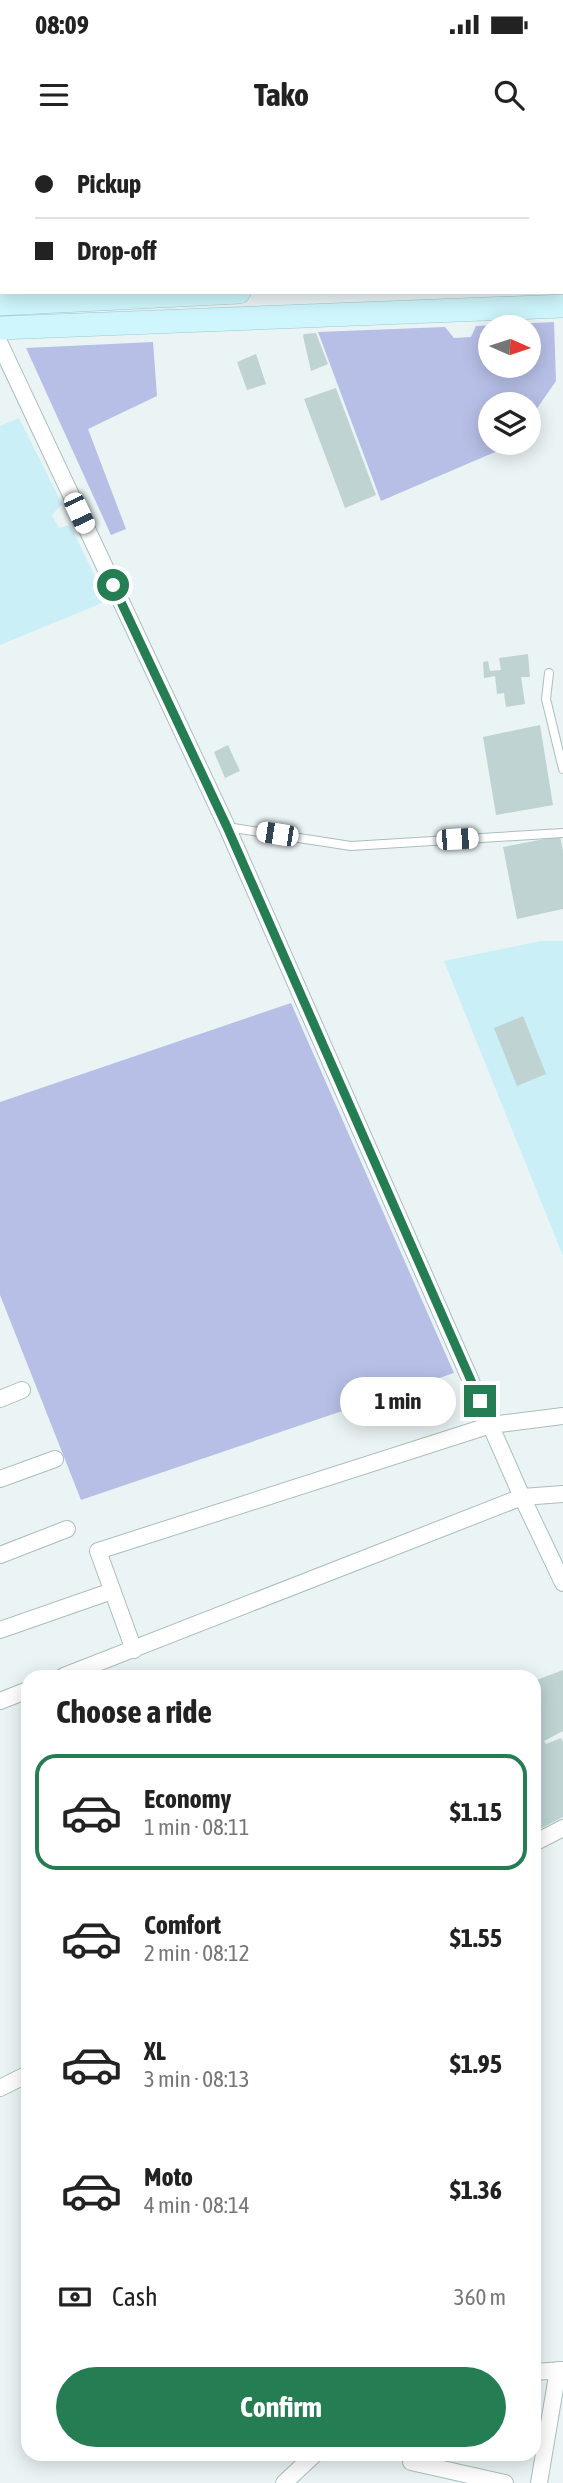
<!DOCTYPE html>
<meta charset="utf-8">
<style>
:root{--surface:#fff;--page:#f2f2f2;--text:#222;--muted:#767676;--line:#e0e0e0;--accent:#257e53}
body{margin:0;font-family:"Asap Condensed",sans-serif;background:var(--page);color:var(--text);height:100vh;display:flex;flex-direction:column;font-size:26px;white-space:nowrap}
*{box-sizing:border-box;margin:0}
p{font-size:23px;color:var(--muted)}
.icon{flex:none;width:38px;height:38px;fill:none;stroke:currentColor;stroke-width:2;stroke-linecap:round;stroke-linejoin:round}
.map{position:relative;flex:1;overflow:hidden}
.side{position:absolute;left:21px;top:1530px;width:520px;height:791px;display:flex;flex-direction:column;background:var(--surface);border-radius:21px;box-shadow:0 4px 18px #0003}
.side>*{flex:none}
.hud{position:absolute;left:0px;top:0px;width:564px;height:154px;box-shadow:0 4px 18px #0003;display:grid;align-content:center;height:154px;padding:0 35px;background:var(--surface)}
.needle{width:46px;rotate:93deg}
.controls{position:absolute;left:478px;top:175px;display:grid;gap:14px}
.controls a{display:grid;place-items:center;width:63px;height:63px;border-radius:50%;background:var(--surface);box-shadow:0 4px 18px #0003;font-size:35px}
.end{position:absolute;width:32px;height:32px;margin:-16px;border:9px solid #257e53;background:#fff;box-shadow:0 0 0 4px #fff}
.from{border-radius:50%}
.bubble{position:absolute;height:49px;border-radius:24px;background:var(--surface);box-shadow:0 4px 18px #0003;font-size:23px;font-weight:700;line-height:49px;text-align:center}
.car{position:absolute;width:21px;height:42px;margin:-21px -10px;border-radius:9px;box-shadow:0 0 5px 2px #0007;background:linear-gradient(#fff 24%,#345 0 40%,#fff 0 76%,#345 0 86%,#fff 0)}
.hud b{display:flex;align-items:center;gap:24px;height:66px;font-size:26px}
.hud b+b{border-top:2px solid var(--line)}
.hud i{width:18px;height:18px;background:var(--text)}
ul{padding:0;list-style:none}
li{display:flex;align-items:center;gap:21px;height:116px;margin:0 14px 10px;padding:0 21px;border:4px solid transparent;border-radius:21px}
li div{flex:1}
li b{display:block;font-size:26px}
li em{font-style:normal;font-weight:700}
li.on{border-color:var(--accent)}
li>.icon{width:63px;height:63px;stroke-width:1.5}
h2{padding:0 35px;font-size:32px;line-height:84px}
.pay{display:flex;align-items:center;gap:18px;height:77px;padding:0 35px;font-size:26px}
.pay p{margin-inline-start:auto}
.action{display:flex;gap:14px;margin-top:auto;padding:14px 35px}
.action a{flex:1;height:80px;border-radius:42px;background:var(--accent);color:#fff;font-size:28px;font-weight:700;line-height:80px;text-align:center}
.status{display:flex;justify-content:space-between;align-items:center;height:49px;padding:0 35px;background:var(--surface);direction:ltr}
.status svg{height:19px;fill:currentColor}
header{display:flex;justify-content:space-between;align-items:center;height:91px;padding:0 35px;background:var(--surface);font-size:32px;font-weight:700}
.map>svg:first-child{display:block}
</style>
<div class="status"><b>08:09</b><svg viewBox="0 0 49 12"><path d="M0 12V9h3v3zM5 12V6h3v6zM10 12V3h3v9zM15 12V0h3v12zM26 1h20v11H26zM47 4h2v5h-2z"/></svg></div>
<header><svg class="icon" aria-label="menu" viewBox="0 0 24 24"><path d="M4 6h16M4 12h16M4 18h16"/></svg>Tako<svg class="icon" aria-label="search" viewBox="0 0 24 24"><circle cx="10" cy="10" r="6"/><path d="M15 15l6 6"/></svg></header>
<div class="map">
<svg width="563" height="2343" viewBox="0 0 563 2343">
<rect width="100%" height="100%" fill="#ebf4f5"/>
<path fill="#b7bfe7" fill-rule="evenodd" d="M554 182 556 241 529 280 528 264H490V303H512L509 306 381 361 318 192 445 187 454 198 471 197 476 186ZM528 187V226H490V187Z
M153 202 157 256 88 289 126 389 111 395 26 208Z
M291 863 454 1233 81 1360 0 1155V962Z"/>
<path fill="#caeff6" d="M19 278 62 364 52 375 59 388 70 385 107 461 0 505V286Z
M540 801H563V1116L444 821Z"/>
<path fill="#bed3d2" d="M316 193 328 224 311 231 303 196 304 194Z
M256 214 266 244 247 250 237 222Z
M336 248 376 355 345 368 304 259Z
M528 514 530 537H521L525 564 506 567 504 553 497 554 495 536 484 538 483 522 488 521 490 531 501 530 499 518Z
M540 585 553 665 496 675 483 597Z
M228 605 240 631 225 638 214 612Z
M560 696 563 711V769L517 779 503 707Z
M523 876 546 934 517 946 494 888Z
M563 1530V1591L544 1601 546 1604 561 1598 563 1602V1677L534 1692V1541Z"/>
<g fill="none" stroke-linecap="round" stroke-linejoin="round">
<defs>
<path id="lane" d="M549 533 546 559 563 629
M227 687 351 706 563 693"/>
<path id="street" d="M6 0 7 2
M0 82 2 85
M0 204 227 687 522 1357 563 1443
M0 1259 22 1250
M0 1339 55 1319
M0 1415 67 1389
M0 1490 112 1451
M134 1510 98 1411 491 1285 563 1276
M64 1536 522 1357 563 1354
M0 1561 28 1550
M534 1703 563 1688
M0 1948 28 1934
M534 2232 563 2230
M411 2322 505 2343
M284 2343 315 2314
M539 2343 558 2230"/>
<path id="secondary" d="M562 136H563
M0 164 239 152
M0 188 563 166"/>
</defs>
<use href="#lane" stroke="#abbdbd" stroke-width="10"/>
<use href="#street" stroke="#abbdbd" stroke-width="18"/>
<use href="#secondary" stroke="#9bcacf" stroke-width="24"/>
<use href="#lane" stroke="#fff" stroke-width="8"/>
<use href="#street" stroke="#fff" stroke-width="16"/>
<use href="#secondary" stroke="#cef6fc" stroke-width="23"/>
</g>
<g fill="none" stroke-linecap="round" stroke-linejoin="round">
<path stroke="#257e53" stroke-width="9" d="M113 445 227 687 480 1261"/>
</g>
</svg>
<div class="controls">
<a><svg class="needle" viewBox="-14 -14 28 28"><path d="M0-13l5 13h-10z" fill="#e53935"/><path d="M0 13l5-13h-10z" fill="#767676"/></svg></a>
<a><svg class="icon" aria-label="layers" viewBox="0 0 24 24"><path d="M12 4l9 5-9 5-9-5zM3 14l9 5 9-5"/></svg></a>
</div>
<i class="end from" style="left:113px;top:445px"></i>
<i class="end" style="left:480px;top:1261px"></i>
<div class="bubble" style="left:340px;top:1237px;width:116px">1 min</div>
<i class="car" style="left:79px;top:373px;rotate:155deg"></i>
<i class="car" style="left:277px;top:694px;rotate:279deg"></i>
<i class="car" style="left:457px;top:699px;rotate:87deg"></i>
<div class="hud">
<b><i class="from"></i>Pickup</b>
<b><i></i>Drop-off</b>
</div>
<section class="side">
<h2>Choose a ride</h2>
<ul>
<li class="on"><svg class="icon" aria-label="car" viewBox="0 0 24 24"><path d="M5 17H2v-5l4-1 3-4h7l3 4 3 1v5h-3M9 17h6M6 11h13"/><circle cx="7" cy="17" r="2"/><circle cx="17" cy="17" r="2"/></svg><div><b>Economy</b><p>1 min · 08:11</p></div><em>$1.15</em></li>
<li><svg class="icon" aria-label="car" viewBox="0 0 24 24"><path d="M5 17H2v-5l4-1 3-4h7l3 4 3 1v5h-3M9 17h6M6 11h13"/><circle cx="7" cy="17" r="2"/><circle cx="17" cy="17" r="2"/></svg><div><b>Comfort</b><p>2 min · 08:12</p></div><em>$1.55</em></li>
<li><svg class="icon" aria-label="car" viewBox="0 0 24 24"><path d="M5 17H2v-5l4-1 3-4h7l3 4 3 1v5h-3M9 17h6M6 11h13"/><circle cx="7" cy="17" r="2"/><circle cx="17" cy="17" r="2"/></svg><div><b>XL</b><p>3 min · 08:13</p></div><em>$1.95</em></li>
<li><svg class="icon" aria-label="car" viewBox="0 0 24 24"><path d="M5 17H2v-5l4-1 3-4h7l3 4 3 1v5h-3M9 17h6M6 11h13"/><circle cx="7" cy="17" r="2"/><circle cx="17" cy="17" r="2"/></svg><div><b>Moto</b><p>4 min · 08:14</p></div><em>$1.36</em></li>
</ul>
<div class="pay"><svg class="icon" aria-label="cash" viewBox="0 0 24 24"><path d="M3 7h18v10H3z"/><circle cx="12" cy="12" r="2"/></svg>Cash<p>360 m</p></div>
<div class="action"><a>Confirm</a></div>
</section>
</div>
